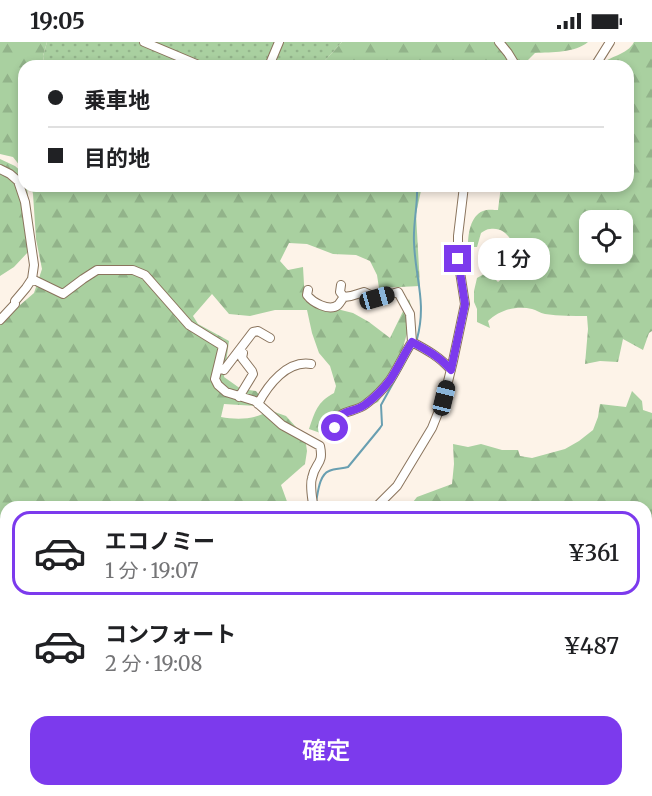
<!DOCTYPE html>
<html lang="ja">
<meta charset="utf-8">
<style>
:root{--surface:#fff;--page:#f2f2f2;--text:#202124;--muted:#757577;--line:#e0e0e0;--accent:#7c3aed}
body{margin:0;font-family:Merriweather,"Noto Sans JP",serif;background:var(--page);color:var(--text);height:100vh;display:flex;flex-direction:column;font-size:22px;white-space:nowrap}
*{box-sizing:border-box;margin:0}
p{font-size:20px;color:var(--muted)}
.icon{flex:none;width:33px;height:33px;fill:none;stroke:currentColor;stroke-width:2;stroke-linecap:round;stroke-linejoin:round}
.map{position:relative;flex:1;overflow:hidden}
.panel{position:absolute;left:0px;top:459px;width:652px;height:296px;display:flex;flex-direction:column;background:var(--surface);border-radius:18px 18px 0 0;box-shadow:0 3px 9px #0003}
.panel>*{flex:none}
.guide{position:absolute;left:18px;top:18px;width:616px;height:132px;border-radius:18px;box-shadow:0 3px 9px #0003;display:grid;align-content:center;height:132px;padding:0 30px;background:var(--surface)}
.controls{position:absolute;left:579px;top:168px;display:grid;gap:12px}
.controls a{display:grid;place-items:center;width:54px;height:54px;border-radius:12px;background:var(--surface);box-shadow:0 3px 9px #0003;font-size:30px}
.end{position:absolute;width:27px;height:27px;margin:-14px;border:8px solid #7c3aed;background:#fff;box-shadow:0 0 0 3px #fff}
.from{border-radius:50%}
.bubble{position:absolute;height:42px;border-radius:18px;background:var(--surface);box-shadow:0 3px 9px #0003;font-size:20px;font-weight:600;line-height:42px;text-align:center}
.car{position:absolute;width:18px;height:36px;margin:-18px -9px;border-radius:8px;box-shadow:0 0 4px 2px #0007;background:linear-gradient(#222 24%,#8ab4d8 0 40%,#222 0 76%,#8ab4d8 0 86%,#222 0)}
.guide b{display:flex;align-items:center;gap:21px;height:57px;font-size:22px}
.guide b+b{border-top:2px solid var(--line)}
.guide i{width:15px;height:15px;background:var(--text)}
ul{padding:10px 0 0;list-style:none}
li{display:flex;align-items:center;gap:18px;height:84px;margin:0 12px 9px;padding:0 18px;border:3px solid transparent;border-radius:18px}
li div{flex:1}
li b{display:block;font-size:22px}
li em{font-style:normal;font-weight:600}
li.selected{border-color:var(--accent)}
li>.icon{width:54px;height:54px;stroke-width:1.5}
.primary-button{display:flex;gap:12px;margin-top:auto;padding:12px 30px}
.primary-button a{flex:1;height:69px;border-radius:18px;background:var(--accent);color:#fff;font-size:24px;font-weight:600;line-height:69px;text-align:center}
.status{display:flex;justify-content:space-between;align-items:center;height:42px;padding:0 30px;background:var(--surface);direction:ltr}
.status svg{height:16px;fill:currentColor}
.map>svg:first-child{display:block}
</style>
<div class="status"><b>19:05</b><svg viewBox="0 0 49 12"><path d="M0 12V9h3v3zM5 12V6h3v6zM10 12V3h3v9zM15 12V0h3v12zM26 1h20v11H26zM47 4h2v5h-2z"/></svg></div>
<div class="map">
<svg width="652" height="754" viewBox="0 0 652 754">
<defs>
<pattern id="forest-firs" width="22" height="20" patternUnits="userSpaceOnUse" patternTransform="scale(1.5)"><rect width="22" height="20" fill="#a9d0a0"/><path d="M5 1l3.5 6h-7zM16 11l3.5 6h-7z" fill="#92b38a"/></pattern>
<pattern id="park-dots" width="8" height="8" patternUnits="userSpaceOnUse" patternTransform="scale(1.5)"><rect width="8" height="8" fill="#a9d0a0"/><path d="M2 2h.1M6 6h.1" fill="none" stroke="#92b38a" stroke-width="1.8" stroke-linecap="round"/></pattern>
</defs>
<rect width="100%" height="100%" fill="#fdf3e8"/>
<path fill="url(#forest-firs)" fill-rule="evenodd" d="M0 0H47L43 14 45 24H24V129L13 115 0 112Z
M342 0H588C575 11 552 10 535 11L522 24H320Z
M634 0H652V289L649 291 643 308 623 297 618 320 600 319 585 322 588 287 587 274C573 274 559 274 545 272 540 271 536 268 532 267 517 263 499 268 488 279L490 286 477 280V267L474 260V249L477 236 484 232H490L498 240C504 235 510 229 513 221 518 205 508 184 490 187 487 187 484 189 481 191L477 205H468C468 193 470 174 483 169 487 167 494 168 498 168L501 144H628V24H600C609 13 627 14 634 0ZM590 178H622V212H590Z
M0 117 15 124 23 131 24 144H27V146L35 210H28L14 225 0 234Z
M31 144H244L252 146 257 144H422L416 172 420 244 379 246 377 233 370 219 356 213 333 212 307 202 289 201 280 219 288 228 303 225 305 259 353 271 369 280 390 296 409 257 413 271 401 312 390 342 378 360 358 369 346 373 329 394 309 387C315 370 317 360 334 351L336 344 330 324 319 311 312 291 307 268H275L250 274 229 272 212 252 193 274 198 282 229 299 224 335 241 347 256 349 265 360 258 364 224 362 221 375C236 378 257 378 269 368L286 374 305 395 307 409 305 422 281 443 289 465H6V591L0 590V273L20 263 34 251 42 227 36 197 33 152Z
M632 349 642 359 643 368 652 371V639H646V465H409L417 455 452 442 454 422 453 402 468 405 481 402 502 408H518L520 414 532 416 565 407 579 399 593 388 598 375 600 362 626 365Z"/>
<path fill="url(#park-dots)" d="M47 0H342L320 24H45L43 14Z"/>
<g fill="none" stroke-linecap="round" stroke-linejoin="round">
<path stroke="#699fb1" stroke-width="2" d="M417 144C418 163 413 181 414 200 415 236 427 260 417 297
M316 460C318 451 319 433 329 429 335 426 342 427 348 425L380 386 382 383 381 363 413 305"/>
<path stroke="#7ccdeb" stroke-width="12" d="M520 748 525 754
M44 754 55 748"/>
<defs>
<path id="minor" d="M144 0 201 24
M499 0 508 11 516 24
M269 24 279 0
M595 24 610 0
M0 127 10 132 18 139 25 160 34 223 32 237 26 246 15 259V262L0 278
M32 237 63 252 83 237 97 228H133L145 233 189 283 223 304 215 337 218 343 226 350 255 359 282 383 320 404C324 423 315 420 312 436 310 442 312 459 314 465
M341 243 340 250 344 255
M308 248 307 253C312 260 329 270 338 263 340 261 342 257 344 255L351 254 364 250 377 256 398 250 410 272 412 300C427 308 440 315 451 328
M218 326 224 328 253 290 258 289 270 296
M239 355 253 332 252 329 242 316 243 311
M258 362C268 343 287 318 311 322
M335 386C336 366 354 372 366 362 374 356 384 346 390 338 398 326 404 312 412 300
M376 465 397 444 432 386 444 356 453 319 465 262 458 217V194L464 144
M0 681 6 677
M646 709 652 710
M419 748 420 754
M448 754H460
M483 754 485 748"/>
</defs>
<use href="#minor" stroke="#8a745d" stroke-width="10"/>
<use href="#minor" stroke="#fff" stroke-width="8"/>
</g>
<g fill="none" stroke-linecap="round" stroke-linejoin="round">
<path stroke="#7c3aed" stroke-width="8" d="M335 386C336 366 354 372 366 362 374 356 384 346 390 338 398 326 404 312 412 300 427 308 440 315 451 328L465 262 458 217"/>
</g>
</svg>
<div class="controls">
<a><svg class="icon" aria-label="locate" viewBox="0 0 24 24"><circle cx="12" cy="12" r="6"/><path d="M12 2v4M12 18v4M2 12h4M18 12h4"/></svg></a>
</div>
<i class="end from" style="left:335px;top:386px"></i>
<i class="end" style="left:458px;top:217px"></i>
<div class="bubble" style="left:478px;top:196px;width:72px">1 分</div>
<i class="car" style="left:377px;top:256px;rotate:74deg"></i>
<i class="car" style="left:444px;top:356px;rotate:14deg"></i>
<div class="guide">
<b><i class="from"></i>乗車地</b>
<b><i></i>目的地</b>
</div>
<section class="panel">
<ul>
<li class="selected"><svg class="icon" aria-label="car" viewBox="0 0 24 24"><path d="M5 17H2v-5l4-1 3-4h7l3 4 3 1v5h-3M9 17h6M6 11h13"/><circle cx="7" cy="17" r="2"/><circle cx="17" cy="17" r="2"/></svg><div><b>エコノミー</b><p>1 分 · 19:07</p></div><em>¥361</em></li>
<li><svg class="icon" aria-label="car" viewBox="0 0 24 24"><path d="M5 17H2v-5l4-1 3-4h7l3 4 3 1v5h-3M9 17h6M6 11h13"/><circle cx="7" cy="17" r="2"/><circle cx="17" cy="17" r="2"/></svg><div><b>コンフォート</b><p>2 分 · 19:08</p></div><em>¥487</em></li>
</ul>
<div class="primary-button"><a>確定</a></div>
</section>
</div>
